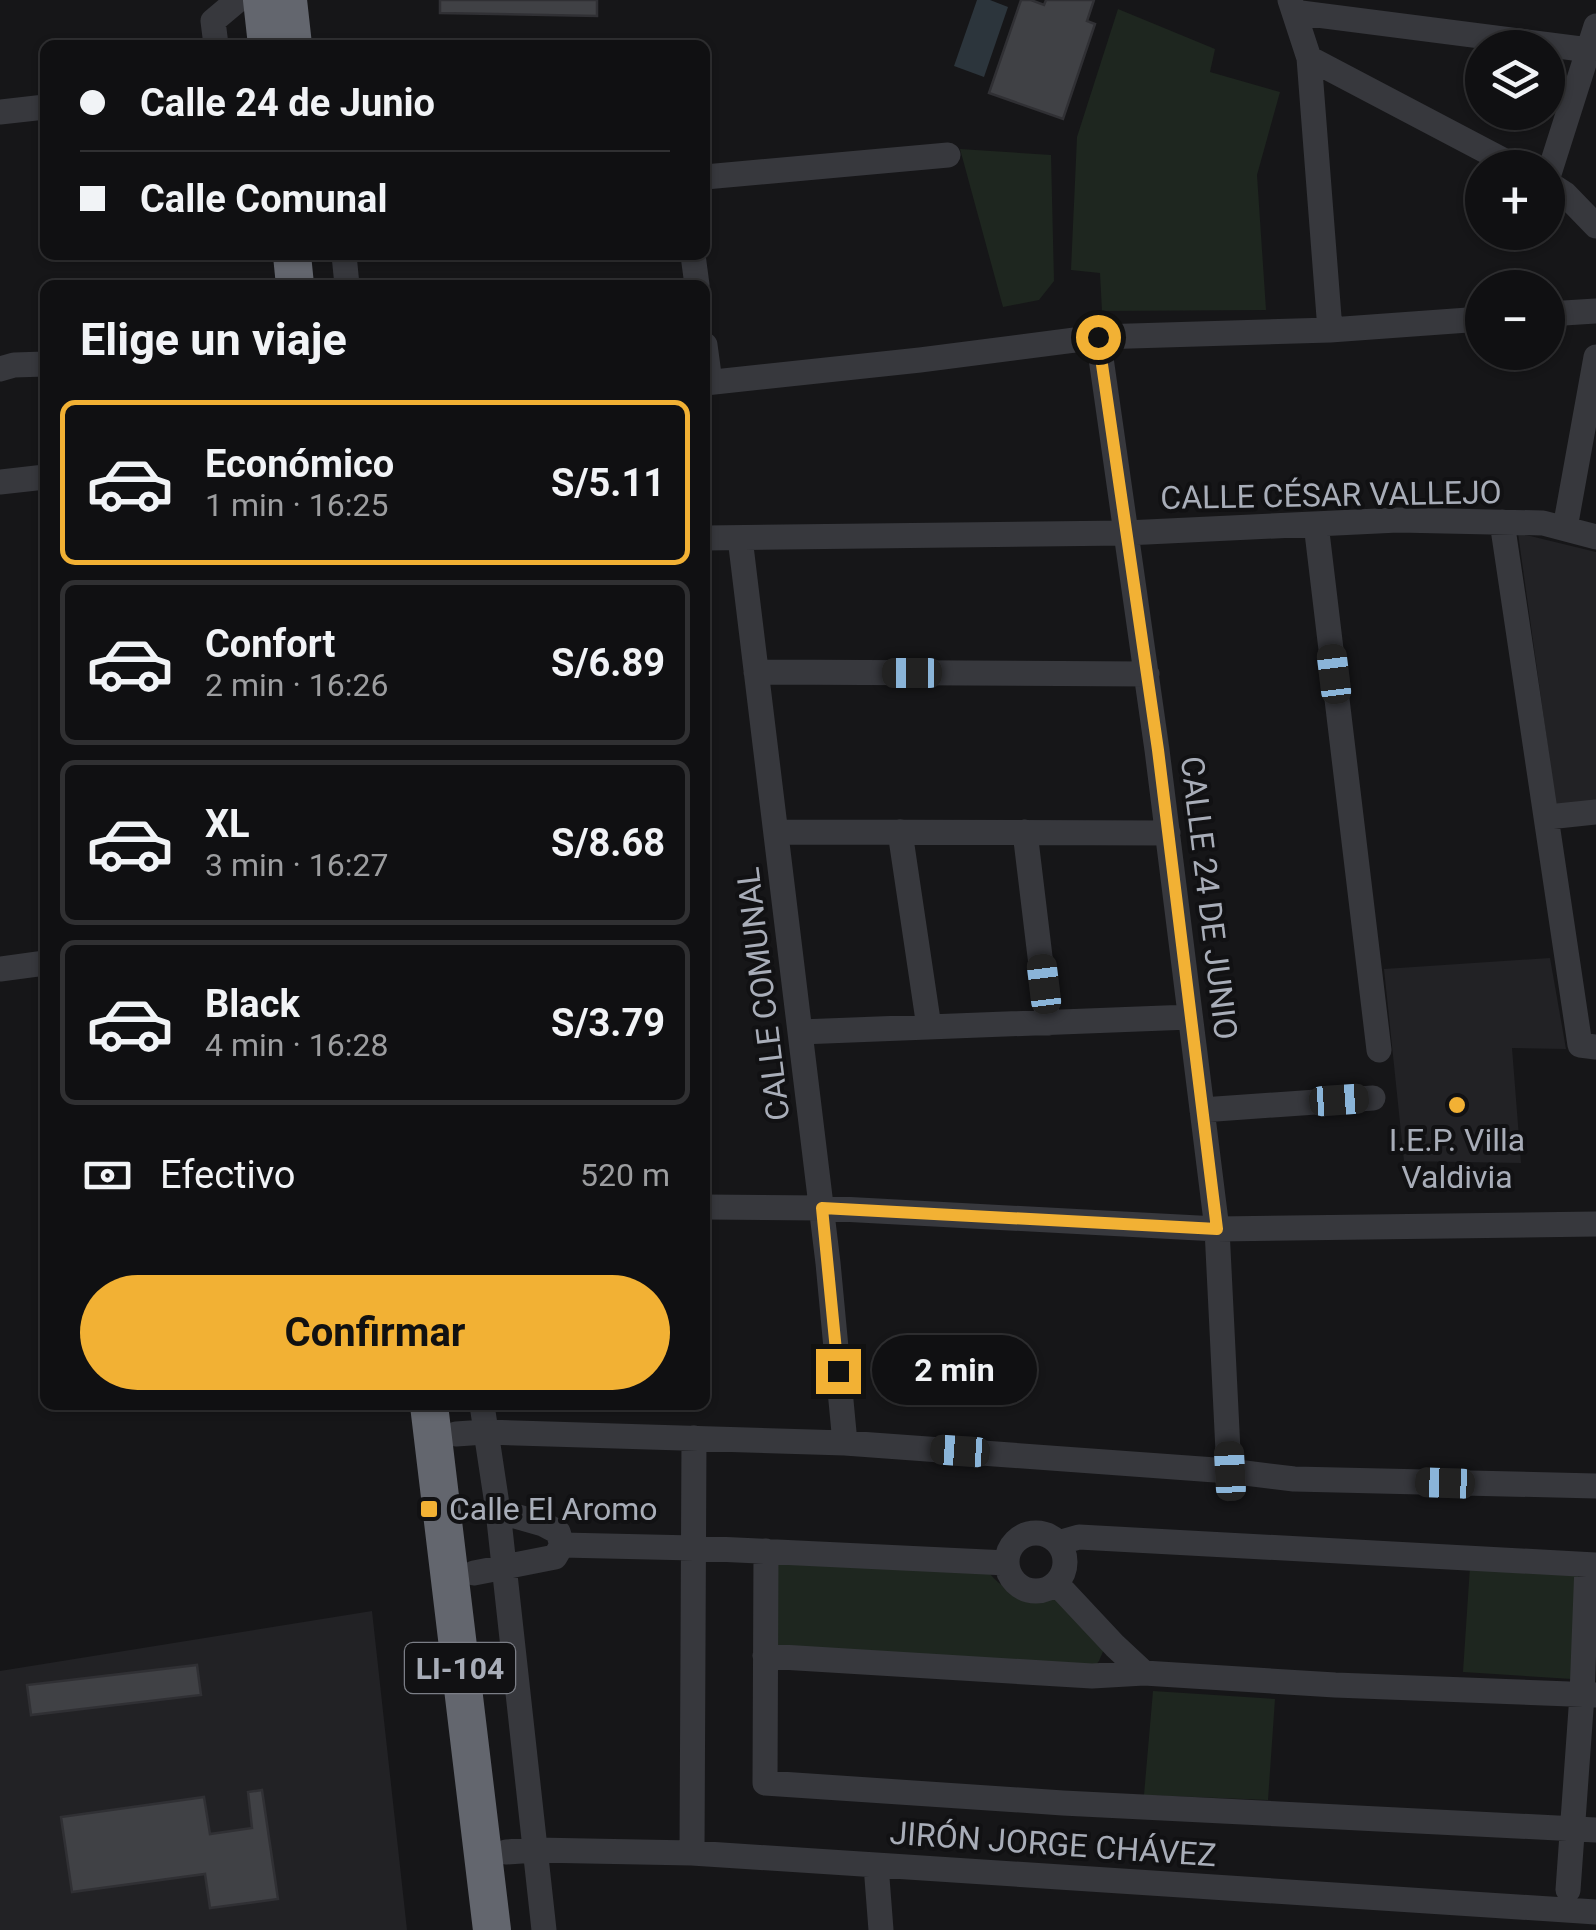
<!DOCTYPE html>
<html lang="es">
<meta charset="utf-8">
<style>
:root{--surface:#101012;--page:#1e1e20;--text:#f1f3f6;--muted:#9c9d9f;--line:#303032;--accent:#f2b134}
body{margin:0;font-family:Roboto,sans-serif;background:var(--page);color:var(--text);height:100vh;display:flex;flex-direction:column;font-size:38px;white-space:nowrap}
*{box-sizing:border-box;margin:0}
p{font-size:32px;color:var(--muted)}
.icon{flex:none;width:55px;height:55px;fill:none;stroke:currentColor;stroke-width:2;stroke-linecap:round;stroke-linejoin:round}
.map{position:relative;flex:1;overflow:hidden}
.drawer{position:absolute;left:40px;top:280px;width:670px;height:1130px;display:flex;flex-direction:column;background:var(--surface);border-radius:15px;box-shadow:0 2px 8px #0004,0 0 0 2px var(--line)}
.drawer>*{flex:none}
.top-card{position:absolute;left:40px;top:40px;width:670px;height:220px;border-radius:15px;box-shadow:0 2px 8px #0004,0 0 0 2px var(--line);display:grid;align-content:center;height:220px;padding:0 40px;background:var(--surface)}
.buttons{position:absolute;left:1465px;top:30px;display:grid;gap:20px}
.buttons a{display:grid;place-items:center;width:100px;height:100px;border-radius:50%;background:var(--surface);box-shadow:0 2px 8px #0004,0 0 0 2px var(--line);font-size:50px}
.end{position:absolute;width:45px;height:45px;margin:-22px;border:12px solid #f2b134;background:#111;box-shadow:0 0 0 5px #111}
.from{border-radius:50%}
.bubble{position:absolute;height:70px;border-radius:35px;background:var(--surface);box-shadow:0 2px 8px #0004,0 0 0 2px var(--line);font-size:32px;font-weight:700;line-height:70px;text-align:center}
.car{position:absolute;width:30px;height:60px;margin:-30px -15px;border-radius:12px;box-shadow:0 0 8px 2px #0007;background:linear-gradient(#222 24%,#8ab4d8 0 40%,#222 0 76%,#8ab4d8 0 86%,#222 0)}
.top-card b{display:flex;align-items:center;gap:35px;height:95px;font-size:38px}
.top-card b+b{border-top:2px solid var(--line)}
.top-card i{width:25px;height:25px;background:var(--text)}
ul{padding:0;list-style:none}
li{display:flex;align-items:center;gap:30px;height:165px;margin:0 20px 15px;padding:0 20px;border:5px solid var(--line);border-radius:15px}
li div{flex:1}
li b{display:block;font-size:38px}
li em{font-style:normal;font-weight:700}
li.current{border-color:var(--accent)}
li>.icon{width:90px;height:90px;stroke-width:1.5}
h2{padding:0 40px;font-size:45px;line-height:120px}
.pay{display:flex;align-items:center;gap:25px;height:110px;padding:0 40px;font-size:38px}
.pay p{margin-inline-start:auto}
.action{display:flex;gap:20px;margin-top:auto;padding:20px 40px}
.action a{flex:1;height:115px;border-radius:60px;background:var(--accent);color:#111;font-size:40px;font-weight:700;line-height:115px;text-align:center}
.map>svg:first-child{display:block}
</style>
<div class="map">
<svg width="1596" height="1930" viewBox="0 0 1596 1930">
<rect width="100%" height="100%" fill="#161618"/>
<path fill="#222225" d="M1518 533 1596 552V802L1556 806Z
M1550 958 1566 1049 1512 1048 1521 1163 1404 1161 1384 969Z
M372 1611 407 1930H0V1671Z"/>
<path fill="#1e261f" d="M1118 9 1215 49 1210 72 1280 92 1257 175 1266 310 1102 311 1100 273 1071 270 1077 137Z
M960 149 1051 155 1054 281 1039 300 1003 307Z
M775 1563 990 1574C1010 1596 1023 1597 1052 1595L1104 1649 1099 1661 1093 1668 779 1650 772 1640Z
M1470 1567 1578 1576 1572 1679 1463 1672Z
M1153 1691 1275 1699 1268 1800 1144 1795Z"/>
<path fill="#2c353c" d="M977 0H990L1008 7 984 77 954 66Z"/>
<path fill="#404145" stroke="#303034" stroke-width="2.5" d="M440 0H597V16L440 13Z
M1021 0H1031L1044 5 1046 0H1094L1087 21 1095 24 1063 119 989 93Z
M197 1665 201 1695 31 1715 27 1685Z
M262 1790 278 1899 210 1908 205 1874 72 1892 61 1817 204 1797 210 1834 252 1828 248 1792Z"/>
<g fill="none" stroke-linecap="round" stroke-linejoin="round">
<path stroke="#37383d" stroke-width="25" d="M1290 0 1309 58 1330 330
M1294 12 1589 50
M216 45 213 21 238 0
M1309 58 1518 168
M0 112 45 107
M705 177 948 155
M1548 177 1596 26
M1548 183 1565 194 1596 226
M344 255 347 285
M693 255 697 285
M1548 314 1596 311
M1098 337 1157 750 1217 1229 1229 1471
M705 345 710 382
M0 369 14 365 45 364
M705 383 920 360 1098 337 1330 330 1482 319
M0 482 45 477
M1502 522 1580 1045 1596 1047
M1316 524 1379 1050
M1565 528 1596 357
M705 538 1126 533 1398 520 1543 523 1596 537
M740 538 828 1263 845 1443
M756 672 1147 674
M1548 817 1596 812
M776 832 1168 833
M900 832 929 1027
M1025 832 1048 1023
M0 969 45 963
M800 1032 1190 1017
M1202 1110 1373 1098
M705 1207 822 1208 1217 1229 1596 1224
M482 1405 498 1511 544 1930
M456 1434 485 1432 845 1443 1229 1471 1294 1479 1596 1486
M1007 1562a29 29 0 1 1 58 0a29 29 0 1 1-58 0Z
M1058 1543 1079 1537 1596 1565
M562 1545 694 1548 1007 1563
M766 1551 765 1783 1063 1803 1596 1830
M474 1573 555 1557 562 1545 558 1532 543 1524 498 1511
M1056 1583 1115 1646 1144 1673
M765 1656 1092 1676 1144 1673 1335 1685 1596 1695
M506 1852 536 1850 692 1853 1596 1912
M692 1853 694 1438
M876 1865 881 1930
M1568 1890 1582 1695 1587 1565"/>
<path stroke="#63666e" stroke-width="38" d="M262 0 267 45
M288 0 293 45
M292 255 295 285
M429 1405 492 1930"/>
</g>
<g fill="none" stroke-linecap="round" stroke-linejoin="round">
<path stroke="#f2b134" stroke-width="12" d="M838 1371 822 1208 1217 1229 1158 750 1098 337"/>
</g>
<g fill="#f2b134" stroke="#111113" stroke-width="4">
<circle cx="1457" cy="1105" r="10"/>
<rect x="419" y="1499" width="20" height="20" rx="5"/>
</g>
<g text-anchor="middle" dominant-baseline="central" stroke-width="8" stroke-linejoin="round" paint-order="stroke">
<rect fill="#111113" stroke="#7b7e86" stroke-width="2.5" x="405" y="1643" width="110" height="50" rx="8"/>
<g font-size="30" font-weight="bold" fill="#a8adb8">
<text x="460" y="1668">LI-104</text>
</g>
<g font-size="32" fill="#a8adb8" stroke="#111113">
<text transform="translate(1331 495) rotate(-1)">CALLE CÉSAR VALLEJO</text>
<text transform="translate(1209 898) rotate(83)">CALLE 24 DE JUNIO</text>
<text transform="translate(763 994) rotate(-97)">CALLE COMUNAL</text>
<text transform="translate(1053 1844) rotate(4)">JIRÓN JORGE CHÁVEZ</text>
</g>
<g font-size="32" fill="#a8adb8" stroke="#111113">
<text x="1457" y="1140">I.E.P. Villa<tspan x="1457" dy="37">Valdivia</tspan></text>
<text x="449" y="1509" text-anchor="start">Calle El Aromo</text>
</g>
</g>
</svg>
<div class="buttons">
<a><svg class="icon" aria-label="layers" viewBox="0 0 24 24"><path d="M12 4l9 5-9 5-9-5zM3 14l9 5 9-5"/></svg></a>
<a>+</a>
<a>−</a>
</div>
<i class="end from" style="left:1098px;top:337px"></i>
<i class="end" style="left:838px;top:1371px"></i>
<div class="bubble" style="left:872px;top:1335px;width:165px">2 min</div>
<i class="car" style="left:912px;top:673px;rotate:270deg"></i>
<i class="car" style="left:1334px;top:674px;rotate:353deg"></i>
<i class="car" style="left:1044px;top:984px;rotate:353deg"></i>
<i class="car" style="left:1339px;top:1100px;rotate:86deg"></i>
<i class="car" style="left:960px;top:1451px;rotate:274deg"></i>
<i class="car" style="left:1230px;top:1471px;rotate:357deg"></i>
<i class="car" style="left:1445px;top:1483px;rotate:272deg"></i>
<div class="top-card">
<b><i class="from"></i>Calle 24 de Junio</b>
<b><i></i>Calle Comunal</b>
</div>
<section class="drawer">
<h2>Elige un viaje</h2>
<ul>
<li class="current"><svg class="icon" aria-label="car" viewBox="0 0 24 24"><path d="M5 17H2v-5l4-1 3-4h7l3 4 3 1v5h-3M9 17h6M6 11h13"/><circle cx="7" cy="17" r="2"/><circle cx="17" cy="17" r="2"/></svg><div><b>Económico</b><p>1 min · 16:25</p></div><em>S/5.11</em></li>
<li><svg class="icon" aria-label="car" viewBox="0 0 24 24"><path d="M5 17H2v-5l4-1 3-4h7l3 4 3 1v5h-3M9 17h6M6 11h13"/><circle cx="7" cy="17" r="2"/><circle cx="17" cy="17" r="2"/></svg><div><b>Confort</b><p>2 min · 16:26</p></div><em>S/6.89</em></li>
<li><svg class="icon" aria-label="car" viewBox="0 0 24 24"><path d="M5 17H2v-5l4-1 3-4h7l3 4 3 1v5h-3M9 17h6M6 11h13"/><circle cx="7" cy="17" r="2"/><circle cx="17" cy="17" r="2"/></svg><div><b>XL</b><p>3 min · 16:27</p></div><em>S/8.68</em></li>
<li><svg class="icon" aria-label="car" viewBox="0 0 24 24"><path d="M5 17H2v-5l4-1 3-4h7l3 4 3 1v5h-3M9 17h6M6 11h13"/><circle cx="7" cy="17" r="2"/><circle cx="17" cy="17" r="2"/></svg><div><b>Black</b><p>4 min · 16:28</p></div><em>S/3.79</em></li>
</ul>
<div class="pay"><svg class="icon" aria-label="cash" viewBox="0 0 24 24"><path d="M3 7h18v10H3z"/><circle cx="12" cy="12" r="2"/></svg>Efectivo<p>520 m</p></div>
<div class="action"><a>Confirmar</a></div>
</section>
</div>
